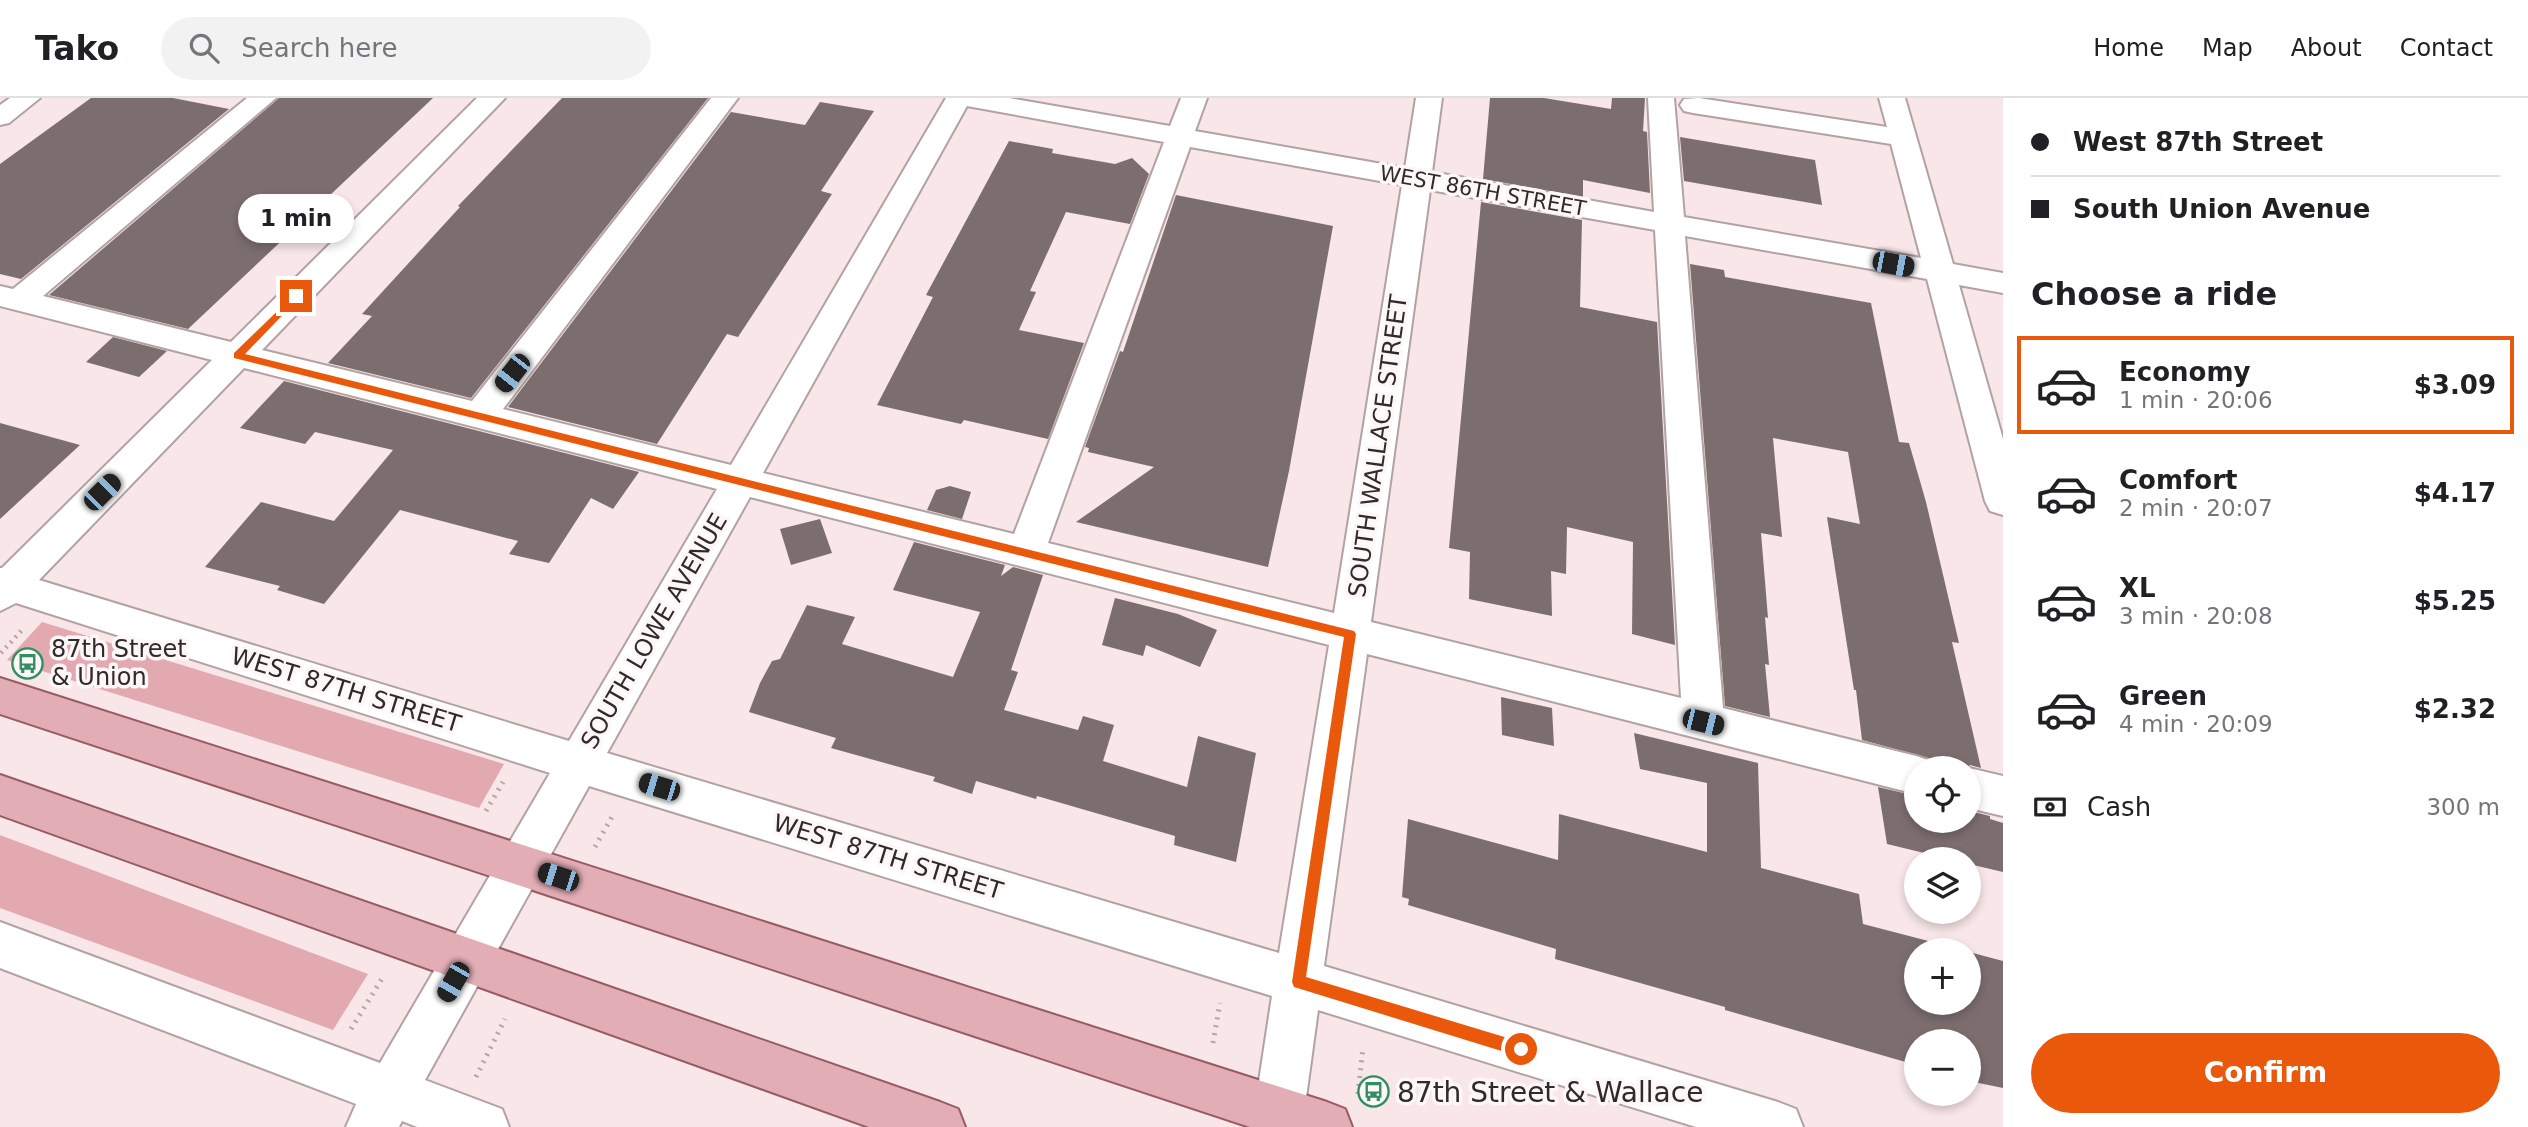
<!DOCTYPE html>
<meta charset="utf-8">
<style>
:root{--surface:#fff;--page:#f2f2f2;--text:#202124;--muted:#757577;--line:#e0e0e0;--accent:#ea580c}
body{margin:0;font-family:"DejaVu Sans",sans-serif;background:var(--page);color:var(--text);height:100vh;display:flex;flex-direction:column;font-size:26px;white-space:nowrap}
*{box-sizing:border-box;margin:0}
p{font-size:23px;color:var(--muted)}
.icon{flex:none;width:38px;height:38px;fill:none;stroke:currentColor;stroke-width:2;stroke-linecap:round;stroke-linejoin:round}
.map{position:relative;flex:1;overflow:hidden}
.sheet{display:flex;flex-direction:column;background:var(--surface);width:525px}
.sheet>*{flex:none}
.guide{display:grid;align-content:center;height:154px;padding:0 28px;background:var(--surface)}
.tools{position:absolute;left:1904px;top:658px;display:grid;gap:14px}
.tools a{display:grid;place-items:center;width:77px;height:77px;border-radius:50%;background:var(--surface);box-shadow:0 4px 10px #0003;font-size:35px}
.end{position:absolute;width:32px;height:32px;margin:-16px;border:9px solid #ea580c;background:#fff;box-shadow:0 0 0 4px #fff}
.from{border-radius:50%}
.bubble{position:absolute;height:49px;border-radius:24px;background:var(--surface);box-shadow:0 4px 10px #0003;font-size:23px;font-weight:600;line-height:49px;text-align:center}
.car{position:absolute;width:21px;height:42px;margin:-21px -10px;border-radius:9px;box-shadow:0 0 5px 2px #0007;background:linear-gradient(#222 24%,#8ab4d8 0 40%,#222 0 76%,#8ab4d8 0 86%,#222 0)}
.guide b{display:flex;align-items:center;gap:24px;height:66px;font-size:26px}
.guide b+b{border-top:2px solid var(--line)}
.guide i{width:18px;height:18px;background:var(--text)}
ul{padding:0;list-style:none}
li{display:flex;align-items:center;gap:21px;height:98px;margin:0 14px 10px;padding:0 14px;border:4px solid transparent;border-radius:0px}
li div{flex:1}
li b{display:block;font-size:26px}
li em{font-style:normal;font-weight:600}
li.on{border-color:var(--accent)}
li>.icon{width:63px;height:63px;stroke-width:1.5}
h2{padding:0 28px;font-size:32px;line-height:84px}
.pay{display:flex;align-items:center;gap:18px;height:77px;padding:0 28px;font-size:26px}
.pay p{margin-inline-start:auto}
.button{display:flex;gap:14px;margin-top:auto;padding:14px 28px}
.button a{flex:1;height:80px;border-radius:42px;background:var(--accent);color:#fff;font-size:28px;font-weight:600;line-height:80px;text-align:center}
header{display:flex;align-items:center;gap:42px;box-sizing:border-box;height:98px;padding:0 35px;background:var(--surface);border-bottom:2px solid var(--line)}
header strong{font-size:33px}
nav{display:flex;gap:38px;margin-inline-start:auto;font-size:24px}
.search{width:490px;height:63px;background:var(--page);display:flex;align-items:center;gap:18px;box-sizing:border-box;padding:0 24px;border-radius:38px;color:var(--muted);font-size:26px}
main{display:flex;flex:1;min-height:0}
.map>svg:first-child{display:block}
</style>
<header>
<strong>Tako</strong>
<div class="search"><svg class="icon" aria-label="search" viewBox="0 0 24 24"><circle cx="10" cy="10" r="6"/><path d="M15 15l6 6"/></svg>Search here</div>
<nav><a>Home</a><a>Map</a><a>About</a><a>Contact</a></nav>
</header>
<main>
<div class="map">
<svg width="2003" height="1029" viewBox="0 0 2003 1029">
<rect width="100%" height="100%" fill="#f8e6e8"/>
<path fill="#e2a9b0" d="M42 524 504 666 479 710 7 562Z
M0 737 368 876 333 932 0 810Z"/>
<path fill="#7c6d6f" d="M91 0H173L229 11 21 181 0 176V66Z
M279 0H433L188 231 49 197Z
M562 0H708L471 300 328 265 372 218 362 216 460 109 458 108Z
M1490 0H1544L1611 11 1612 0H1645L1643 33 1647 34 1650 95 1583 82V99L1483 81Z
M820 4 874 13 821 93 832 96 738 239 727 236 657 346 508 309 731 14 805 27Z
M1680 39 1815 62 1822 107 1684 83Z
M1009 43 1053 51 1052 55 1115 66 1132 60 1149 76 1130 126 1066 114 1030 193 1036 194 1019 232 1084 245 1048 341 964 322 961 326 877 307 933 199 926 197Z
M1176 97 1333 128 1289 373 1268 469 1076 424 1154 369 1088 354 1089 350 1085 349 1120 253 1123 254Z
M1481 104 1582 122 1580 209 1657 224 1675 547 1632 536 1633 444 1567 429 1566 476 1551 473 1552 518 1469 501 1470 454 1449 450Z
M1690 166 1724 172 1725 179 1871 205 1899 344 1909 345 1926 404 1959 545 1952 544 1981 670 1970 667 1966 670H1937L1932 661 1862 642 1856 592H1854L1827 419 1860 426 1848 354 1773 340 1782 439 1761 435 1768 520 1765 519 1769 567 1765 566 1770 619 1725 608Z
M113 239 167 253 139 279 86 264Z
M284 283 639 374 613 411 591 400 549 465 509 456 518 443 400 412 324 506 277 492 280 488 205 469 261 404 334 423 393 352 315 334 305 346 240 330Z
M0 325 80 347 0 421Z
M950 388 971 394 962 421 927 412 936 392Z
M820 421 832 455 791 467 780 431Z
M914 444 1005 467 1001 478 1013 469 1043 477 1011 572 1018 574 1004 612 1078 632 1083 618 1114 627 1103 663 1187 689 1198 638 1256 655 1236 764 1174 747 1175 738 1037 698 1036 701 976 683 972 696 933 683 935 679 831 650 836 640 749 614 760 585 772 563 780 561 807 507 855 519 842 546 953 579 980 514 893 492Z
M1115 500 1178 516 1217 532 1200 569 1146 547 1143 558 1102 547Z
M1501 599 1552 610 1554 648 1502 637Z
M1634 635 1758 665 1761 770 1859 796 1863 826 1963 852H1916V905H1969V854L2003 863V990L1969 983V943H1916V967L1725 912V909L1555 861 1556 851 1408 807 1409 801 1402 799 1408 721 1558 762 1559 716 1707 754V685L1640 671Z
M1878 689 1916 698V723H1969V713L1990 718V721L2003 725V774L1969 766V761H1949L1887 746Z"/>
<g fill="none" stroke-linecap="round" stroke-linejoin="round">
<defs>
<path id="minor" d="M10 0H40L9 25 0 27V7Z
M247 0H276L43 198 231 244 477 0H505L262 252 472 303 711 0H738L503 311 731 367 946 0H1009L1170 28 1181 0H1207L1195 33 1405 70 1416 0H1442L1432 74 1654 114 1648 0H1674L1684 119 1921 160 1891 46 1693 15 1684 13 1680 7 1684 1 1699 0 1887 29 1879 0H1905L1953 166 2003 175V195L1959 187 2003 341V417L1990 413 1985 403 1927 181 1685 138 1723 610 1916 658 1931 663 1934 670H1916V696L1367 556 1324 868 1778 1004 1796 1011 1803 1029H1696L1318 912 1302 1029H1252L1272 898 589 688 425 982 502 1011 509 1029H417L402 1023 399 1029H346L356 1006 0 870V824L380 965 550 675 16 505 0 513V470H2L212 262 0 208V188L13 191ZM967 8 1164 44 1014 436 763 375ZM1190 49 1402 87 1334 515 1048 445ZM1430 92 1655 132 1681 600 1371 524ZM244 270 717 391 569 643 39 482ZM750 399 1329 547 1279 855 607 655Z
M1969 670 2003 678V718L1969 710Z"/>
<path id="major" d="M0 580 1327 1004 1345 1011 1352 1029H1250L0 616Z
M0 677 940 1004 958 1011 965 1029H869L0 717Z"/>
</defs>
<use href="#minor" stroke="#b2a2a4" stroke-width="4"/>
<use href="#major" stroke="#975b64" stroke-width="4"/>
<path stroke="#b4a6a7" stroke-width="4.5" stroke-dasharray="2 5" stroke-linecap="butt" d="M1 555 23 531"/>
<path stroke="#b4a6a7" stroke-width="5" stroke-dasharray="2 6" stroke-linecap="butt" d="M486 713 503 684
M595 749 613 717
M351 931 383 879
M1213 945 1220 905
M476 979 505 921
M1358 996 1363 949"/>
<use href="#minor" fill="#fff" fill-rule="evenodd"/>
<use href="#major" fill="#e2adb5" fill-rule="evenodd"/>
</g>
<path fill="#ea580c" d="M296 195 299 196V200L245 256 1354 533 1356 536 1306 879 1521 944 1526 946 1529 951 1526 956 1521 959 1294 889 1292 884 1344 539 234 260V255Z"/>
<defs>
<symbol id="bus-ring" viewBox="-11 -11 22 22"><circle r="9.5" fill="#fef7f7" stroke="#328d63" stroke-width="1.5"/><path d="M-5-6H5V4H4V6H2V4H-2V6H-4V4H-5ZM-3.5-4V0h7V-4ZM-3.5 1.2v1.5H-2V1.2ZM2 1.2v1.5H3.5V1.2Z" fill="#328d63"/></symbol>
</defs>
<g fill-rule="evenodd">
<use href="#bus-ring" x="10" y="548" width="35" height="35"/>
<use href="#bus-ring" x="1356" y="976" width="35" height="35"/>
</g>
<g text-anchor="middle" dominant-baseline="central" stroke-width="7" stroke-linejoin="round" paint-order="stroke">
<g font-size="21" fill="#302a2a" stroke="#fef7f7">
<text transform="translate(1483 93) rotate(10)">WEST 86TH STREET</text>
</g>
<g font-size="24" fill="#302a2a" stroke="#fef7f7">
<text transform="translate(1378 348) rotate(-82)">SOUTH WALLACE STREET</text>
<text transform="translate(654 533) rotate(-60)">SOUTH LOWE AVENUE</text>
<text transform="translate(346 592) rotate(17)">WEST 87TH STREET</text>
<text transform="translate(888 759) rotate(17)">WEST 87TH STREET</text>
</g>
<g font-size="24" fill="#302a2a" stroke="#fef7f7" text-anchor="start">
<text x="51" y="551">87th Street<tspan x="51" dy="28">&amp; Union</tspan></text>
</g>
<g font-size="28" fill="#302a2a" stroke="#fef7f7" text-anchor="start">
<text x="1397" y="994">87th Street &amp; Wallace</text>
</g>
</g>
</svg>
<div class="tools">
<a><svg class="icon" aria-label="locate" viewBox="0 0 24 24"><circle cx="12" cy="12" r="6"/><path d="M12 2v4M12 18v4M2 12h4M18 12h4"/></svg></a>
<a><svg class="icon" aria-label="layers" viewBox="0 0 24 24"><path d="M12 4l9 5-9 5-9-5zM3 14l9 5 9-5"/></svg></a>
<a>+</a>
<a>−</a>
</div>
<i class="end from" style="left:1521px;top:951px"></i>
<i class="end" style="left:296px;top:198px"></i>
<div class="bubble" style="left:238px;top:96px;width:116px">1 min</div>
<i class="car" style="left:1893px;top:166px;rotate:101deg"></i>
<i class="car" style="left:512px;top:275px;rotate:218deg"></i>
<i class="car" style="left:102px;top:394px;rotate:45deg"></i>
<i class="car" style="left:1703px;top:624px;rotate:104deg"></i>
<i class="car" style="left:659px;top:689px;rotate:287deg"></i>
<i class="car" style="left:558px;top:779px;rotate:288deg"></i>
<i class="car" style="left:453px;top:884px;rotate:210deg"></i>
</div>
<section class="sheet">
<div class="guide">
<b><i class="from"></i>West 87th Street</b>
<b><i></i>South Union Avenue</b>
</div>
<h2>Choose a ride</h2>
<ul>
<li class="on"><svg class="icon" aria-label="car" viewBox="0 0 24 24"><path d="M5 17H2v-5l4-1 3-4h7l3 4 3 1v5h-3M9 17h6M6 11h13"/><circle cx="7" cy="17" r="2"/><circle cx="17" cy="17" r="2"/></svg><div><b>Economy</b><p>1 min · 20:06</p></div><em>$3.09</em></li>
<li><svg class="icon" aria-label="car" viewBox="0 0 24 24"><path d="M5 17H2v-5l4-1 3-4h7l3 4 3 1v5h-3M9 17h6M6 11h13"/><circle cx="7" cy="17" r="2"/><circle cx="17" cy="17" r="2"/></svg><div><b>Comfort</b><p>2 min · 20:07</p></div><em>$4.17</em></li>
<li><svg class="icon" aria-label="car" viewBox="0 0 24 24"><path d="M5 17H2v-5l4-1 3-4h7l3 4 3 1v5h-3M9 17h6M6 11h13"/><circle cx="7" cy="17" r="2"/><circle cx="17" cy="17" r="2"/></svg><div><b>XL</b><p>3 min · 20:08</p></div><em>$5.25</em></li>
<li><svg class="icon" aria-label="car" viewBox="0 0 24 24"><path d="M5 17H2v-5l4-1 3-4h7l3 4 3 1v5h-3M9 17h6M6 11h13"/><circle cx="7" cy="17" r="2"/><circle cx="17" cy="17" r="2"/></svg><div><b>Green</b><p>4 min · 20:09</p></div><em>$2.32</em></li>
</ul>
<div class="pay"><svg class="icon" aria-label="cash" viewBox="0 0 24 24"><path d="M3 7h18v10H3z"/><circle cx="12" cy="12" r="2"/></svg>Cash<p>300 m</p></div>
<div class="button"><a>Confirm</a></div>
</section>
</main>
